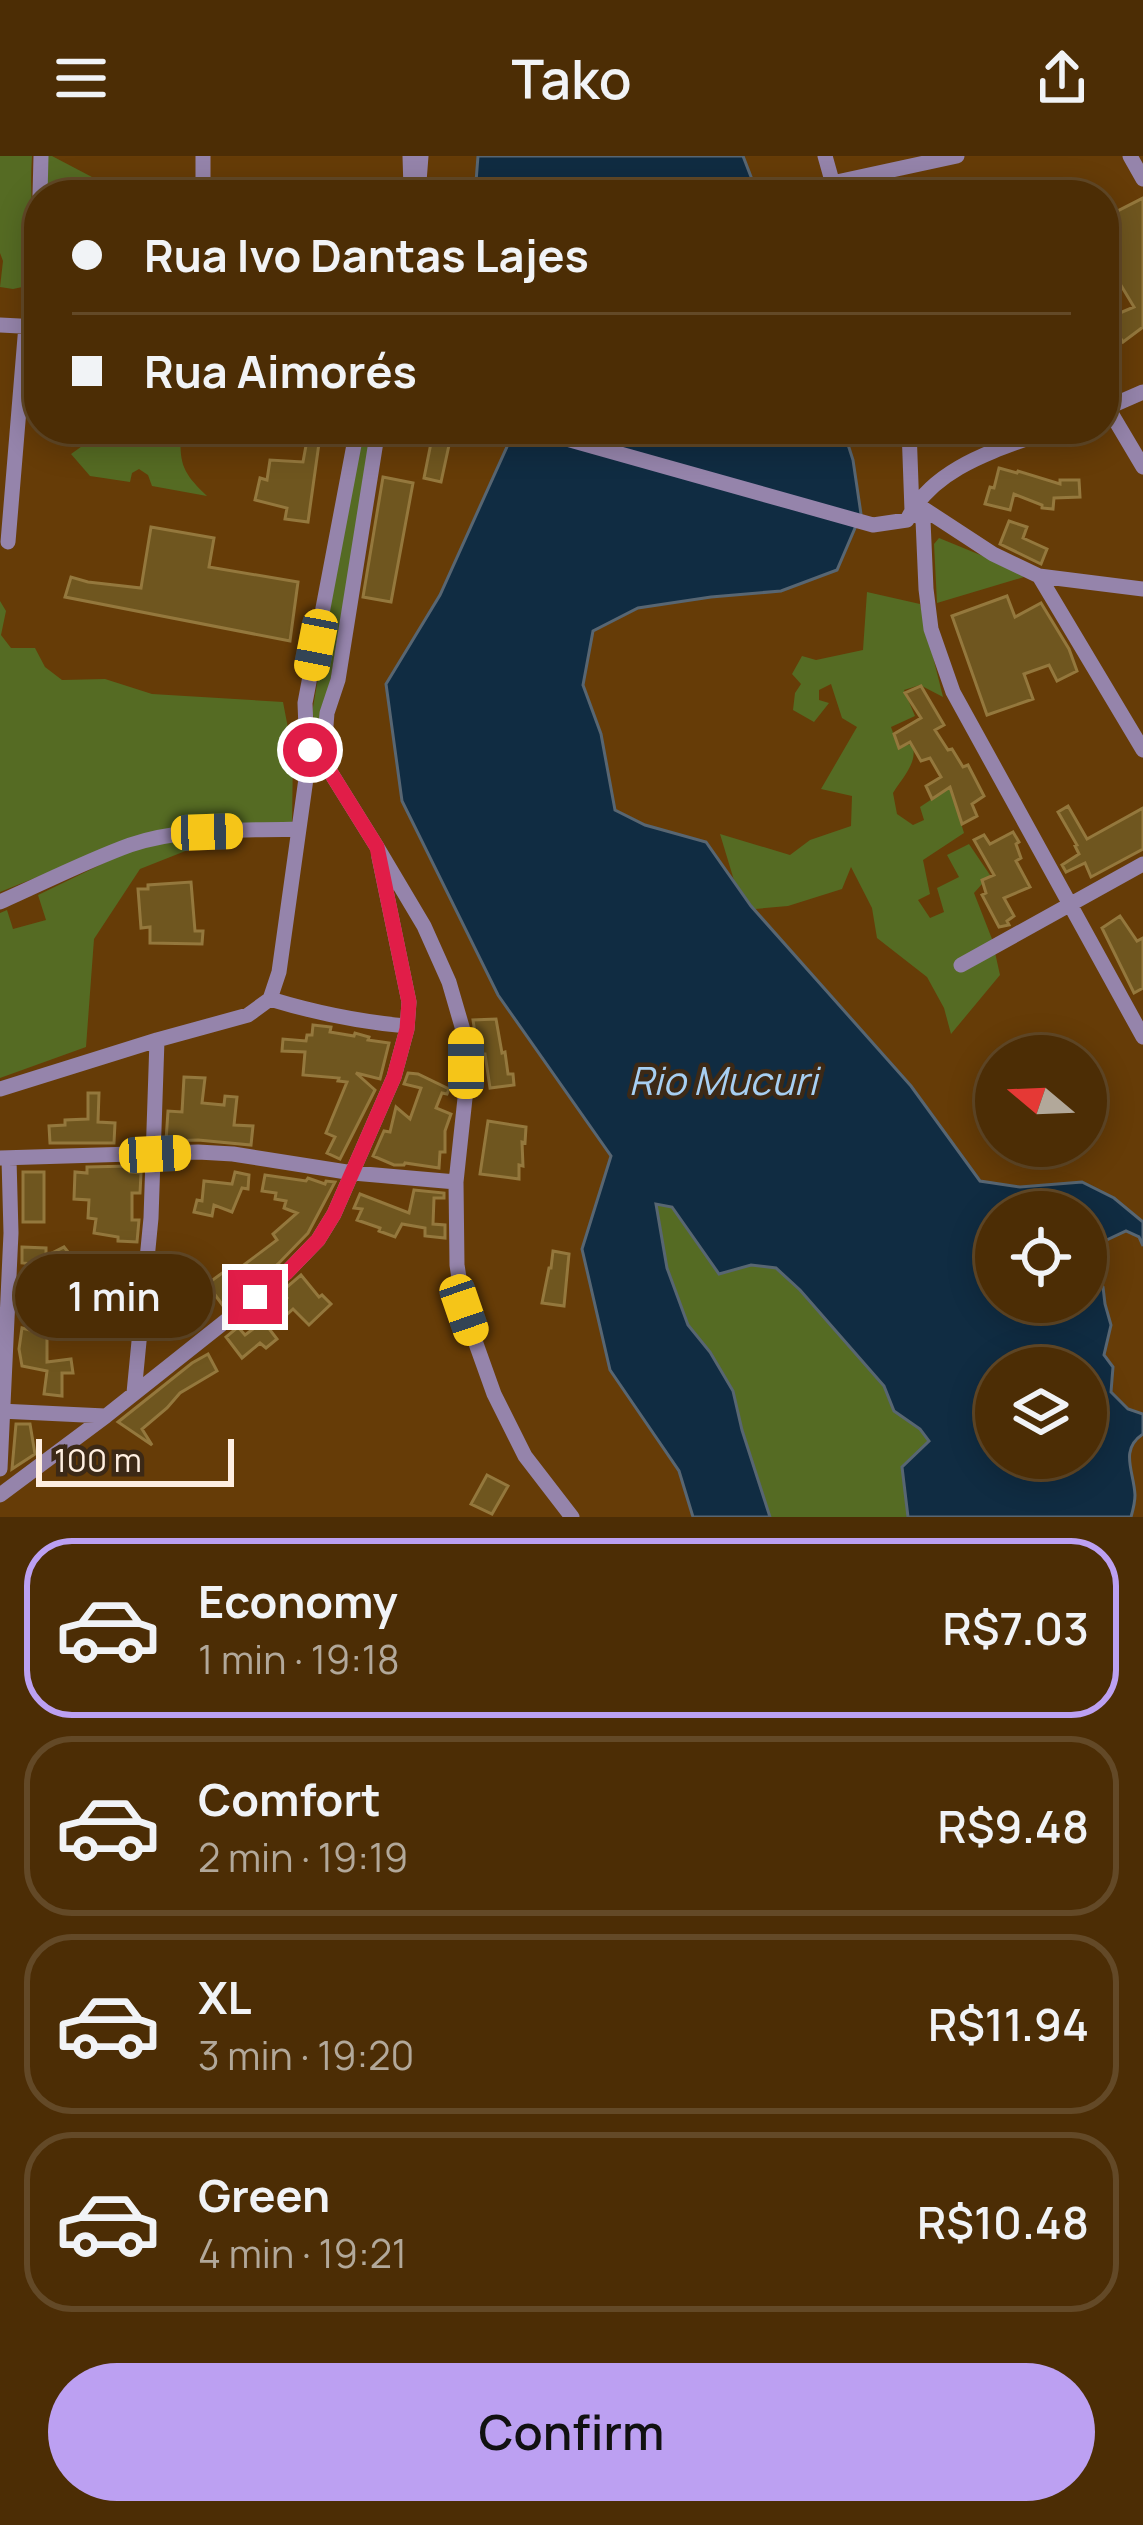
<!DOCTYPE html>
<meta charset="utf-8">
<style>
:root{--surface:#4c2d05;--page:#563913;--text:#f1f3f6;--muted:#b2a89a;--line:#634927;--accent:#bca0f2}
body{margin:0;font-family:Manrope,sans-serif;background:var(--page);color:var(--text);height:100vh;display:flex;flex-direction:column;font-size:45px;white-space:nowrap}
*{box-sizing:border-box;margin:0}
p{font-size:39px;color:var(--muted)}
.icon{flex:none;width:66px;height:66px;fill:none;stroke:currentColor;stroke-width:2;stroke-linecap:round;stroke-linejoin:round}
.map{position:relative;height:1361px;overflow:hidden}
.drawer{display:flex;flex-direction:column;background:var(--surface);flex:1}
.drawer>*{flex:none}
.top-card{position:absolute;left:24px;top:24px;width:1095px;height:264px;border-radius:48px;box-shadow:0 6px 30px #0003,0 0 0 3px var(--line);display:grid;align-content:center;height:264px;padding:0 48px;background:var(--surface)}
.needle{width:78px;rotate:289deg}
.buttons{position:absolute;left:975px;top:879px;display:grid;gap:24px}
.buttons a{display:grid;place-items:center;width:132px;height:132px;border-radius:50%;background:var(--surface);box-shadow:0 6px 30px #0003,0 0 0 3px var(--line);font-size:60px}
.scale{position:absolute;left:36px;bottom:30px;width:198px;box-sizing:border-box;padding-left:12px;border:6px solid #ffefe1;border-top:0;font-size:33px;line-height:42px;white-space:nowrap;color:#ffefe1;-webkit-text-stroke:9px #3c2916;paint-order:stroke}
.end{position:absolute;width:54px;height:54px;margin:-27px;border:15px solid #e11d48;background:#fff;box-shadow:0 0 0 6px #fff}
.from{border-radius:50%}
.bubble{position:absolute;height:84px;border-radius:42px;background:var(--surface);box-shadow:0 6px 30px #0003,0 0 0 3px var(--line);font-size:39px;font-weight:600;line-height:84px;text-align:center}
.car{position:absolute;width:36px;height:72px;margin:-36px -18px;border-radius:15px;box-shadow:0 0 9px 3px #0007;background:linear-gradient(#f5c518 24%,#345 0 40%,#f5c518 0 76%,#345 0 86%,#f5c518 0)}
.top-card b{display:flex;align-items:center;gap:42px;height:114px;font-size:45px}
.top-card b+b{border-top:3px solid var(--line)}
.top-card i{width:30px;height:30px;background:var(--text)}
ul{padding:21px 0 0;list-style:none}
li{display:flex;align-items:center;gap:36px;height:180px;margin:0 24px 18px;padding:0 24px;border:6px solid var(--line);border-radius:48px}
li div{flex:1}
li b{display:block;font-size:45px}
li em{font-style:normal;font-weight:600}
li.current{border-color:var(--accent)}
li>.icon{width:108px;height:108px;stroke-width:1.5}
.action{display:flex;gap:24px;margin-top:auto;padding:24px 48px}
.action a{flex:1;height:138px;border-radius:72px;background:var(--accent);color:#111;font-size:48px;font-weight:600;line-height:138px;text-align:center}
header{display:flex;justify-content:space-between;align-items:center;height:156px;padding:0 48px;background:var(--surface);font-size:54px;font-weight:600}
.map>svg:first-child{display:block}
</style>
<header><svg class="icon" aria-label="menu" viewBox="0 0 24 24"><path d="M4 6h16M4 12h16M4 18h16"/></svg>Tako<svg class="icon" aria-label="share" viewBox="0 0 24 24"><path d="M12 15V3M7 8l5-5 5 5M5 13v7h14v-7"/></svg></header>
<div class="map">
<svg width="1143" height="1361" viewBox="0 0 1143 1361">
<rect width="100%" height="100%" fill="#663c07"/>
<path fill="#556b23" d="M0 0H32C28 55 39 109 39 164L31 163 27 130 13 133 0 131 3 105 0 97Z
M45 0H52L111 31 108 39H45Z
M83 273H181C179 308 182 316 207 340L152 330 148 319 139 313 132 317 130 326 90 320 71 298 85 288Z
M361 273H373L324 562 316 567 312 557Z
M939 382 1000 407 1024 421 937 447 934 388Z
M867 436 920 448 943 541 920 529 904 534 915 560 891 571 898 591 912 588C919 606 902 622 893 637L897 658 913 669 924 664 920 651 950 631 964 677 923 704 930 738 918 744 930 762 944 756 937 732 959 721 947 699 969 688 990 719 974 737 992 783 1000 819 951 878 944 852 927 821 877 782 872 752 851 711 842 733 788 750 743 754 720 678 790 699 810 684 851 670 852 640 821 633 857 571 842 562 831 528 819 534V544L829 547 814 566 793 554 795 537 801 528 792 518 802 500 816 504 863 494Z
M0 445 6 455 1 479 11 492H35L45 511 62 524 105 523 152 538 283 546 293 598 292 668 129 684 0 736Z
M191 681 193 692 140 713 94 783 86 891 0 922V757L7 754 13 773 46 764 38 739 133 693Z
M655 1048 671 1050 719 1118 751 1109 776 1112 800 1134 884 1230 894 1255 920 1273 929 1285 902 1311 908 1361H770L742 1274 733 1235 710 1196 688 1169 667 1112Z"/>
<path fill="#102c42" stroke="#586672" stroke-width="3" fill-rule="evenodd" d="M478 0H743L758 39H475Z
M505 273H843L853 304 861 358 837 414 781 435 711 441 638 452 593 475 583 529 601 578 615 654 645 669 706 686 751 750 911 930 980 1025 1020 1031 1082 1026 1114 1042 1143 1066V1090L1139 1081 1126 1075 1096 1089 1092 1100 1094 1113 1103 1131 1105 1148 1111 1169 1104 1199 1113 1211 1111 1236 1128 1253 1143 1258V1278C1119 1294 1134 1315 1135 1339 1135 1346 1133 1354 1131 1361H908L902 1311 929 1285 920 1273 894 1255 884 1230 800 1134 776 1112 751 1109 719 1118 672 1051 656 1048 667 1112 688 1169 710 1196 733 1235 742 1274 770 1361H693L679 1315 610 1214 582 1093 611 1000 498 839 402 645 386 528 440 439 510 284ZM996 1056H1086V1146H996ZM996 1212H1086V1302H996Z"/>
<path fill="#6f561f" stroke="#94783d" stroke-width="3" d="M1143 42V171L1123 186 1108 162 1134 151 1104 101V62Z
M309 273H321L308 366 285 363 287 352 255 344 260 322 267 324 270 304 303 306Z
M433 277 451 280 441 326 424 322Z
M999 312 1017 317 1018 315 1060 328V324H1079L1080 341 1054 342 1053 353 1042 352V349L1014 338 1010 354 985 348 990 331 994 332Z
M383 321 413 327 391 446 363 441Z
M1009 365 1027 371 1023 382 1047 393 1041 408 1000 388Z
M151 371 214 382 209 411 298 426 290 485 65 441 71 421 88 426 141 432Z
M1007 440 1015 461 1041 447 1069 493 1077 515 1057 525 1049 509 1024 518 1033 543 987 559 952 460Z
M921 530 944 569 935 574 948 594 952 593 963 611 968 609 984 640 972 648 977 660 962 668 950 631 932 643 926 630 941 621 930 602 921 605 910 586 899 592 894 578 921 562 905 537Z
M1068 650 1087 683 1143 652V693L1091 721 1085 707 1066 716 1062 709 1079 698 1075 690 1077 689 1058 656Z
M1013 676 1019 686 1016 688 1021 702 1016 705 1030 731 1004 742 1014 760 1007 765 1009 769 999 771 982 739 986 737 982 724 994 719 974 684 984 679 990 688Z
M191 726 195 775H203L202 788 150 787V771L141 772 138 733H148V729Z
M1120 760 1137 785 1143 782V832L1134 837 1102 772Z
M496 863 502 897 505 896 508 918H513L514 929 490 932 485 898H480V891H477L473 864Z
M313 869 331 871 330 876 354 880 355 877 369 881 368 884 389 887 380 923 356 917 375 934 340 1003 327 997 335 981 326 977 347 926 338 925 339 922 303 919 305 896 282 895 283 883 306 885 307 879H312Z
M408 917 418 918 449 933 447 938 442 937 436 952 451 958 445 975V996H440L439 1012 405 1007 404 1009H394L373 1000 384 975 390 976 396 951 410 963 421 932 404 928Z
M184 921 205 922 202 947 224 949 225 940 237 941 234 969 253 970 251 989 198 984 166 985 168 955 182 956Z
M88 937H99L98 966 115 967 114 987H50L49 970 65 969V964L88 963Z
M488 965 526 971 525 987 522 986 523 1010 519 1009V1023L480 1018Z
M131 1010 130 1016 141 1017 140 1037H132V1064H139L137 1086 118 1085V1081L94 1077 96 1063 88 1062 89 1044 74 1043 75 1016 87 1017V1011Z
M23 1016H44V1066H23Z
M235 1016 249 1019 248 1033 242 1032 232 1056 214 1049 212 1060 194 1056 197 1044 202 1045 204 1025 232 1028Z
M265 1019 306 1025 308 1022 325 1028 326 1025 335 1026 308 1077 278 1108 224 1151 207 1128 225 1115 229 1120 277 1084 273 1078 297 1057 284 1052 286 1045 275 1043 276 1037 262 1035Z
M414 1034 444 1037V1042H434L433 1068 445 1069V1082L425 1080V1072L402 1068 395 1081 379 1075 380 1072 357 1064 362 1053 354 1052 360 1038 409 1057Z
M22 1091 46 1092V1100L64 1091 80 1111 60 1118 56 1110 22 1107Z
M553 1095 569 1098 564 1150 542 1147 549 1112H551Z
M301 1119 319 1141 322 1139 331 1148 309 1169 293 1153 270 1174 277 1183 266 1192 260 1187 242 1202 226 1181 238 1171 245 1179 261 1167 287 1142 281 1136Z
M42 1152 55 1154 53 1173H47V1206L71 1203 73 1217H62V1240L44 1238 47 1215 22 1210 19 1193 22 1172 37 1176Z
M208 1198 217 1215 180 1237 167 1252 142 1273 152 1289 118 1266 192 1207Z
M16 1268H30L35 1298 12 1313Z
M487 1319 508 1330 492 1358 471 1348Z"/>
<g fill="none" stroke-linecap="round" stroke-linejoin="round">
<path stroke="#9584ab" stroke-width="15" d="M410 0 411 33
M825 0 836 39
M1130 0 1143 23
M832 27 957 0
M40 39 41 0
M203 39V0
M418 39 421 0
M0 169 39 171
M1108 252 1143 311
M1104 253 1143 236
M357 273 305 547 306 573 310 594 326 609 377 691 424 770 449 826 465 881 466 933 456 1026 457 1109 464 1154 494 1238 525 1300 572 1361
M531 273 873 369 907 364C934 309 1001 293 1053 273
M909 273 912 355 923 364 926 433 931 473 953 536 1143 881
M918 349 993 398 1039 420 1143 594
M8 386 26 169
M1039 420 1143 433
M325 582 327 557 338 524 378 273
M0 746C43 727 86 705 130 689 183 671 243 675 298 673
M961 809 1143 708
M270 843C316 857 359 866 407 870
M0 933 157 884 248 859 270 843 279 816 310 594 324 576
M0 1002 198 996 233 998 353 1017 456 1026
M134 1237 151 1062 157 884
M0 1255 105 1260
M0 1313 11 1077 9 1003
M0 1339 106 1260 286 1117 318 1084 334 1058 394 921 407 873 409 846 379 701"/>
</g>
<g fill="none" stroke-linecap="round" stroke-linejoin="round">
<path stroke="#e11d48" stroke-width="15" d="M255 1141 286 1117 318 1084 334 1058 394 921 407 873 409 846 377 691 326 609 310 594"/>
</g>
<g text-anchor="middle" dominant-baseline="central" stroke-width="9" stroke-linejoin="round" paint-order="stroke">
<g font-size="39" font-style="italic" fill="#a7cff2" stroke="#3c2916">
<text x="723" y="924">Rio Mucuri</text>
</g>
</g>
</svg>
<div class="buttons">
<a><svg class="needle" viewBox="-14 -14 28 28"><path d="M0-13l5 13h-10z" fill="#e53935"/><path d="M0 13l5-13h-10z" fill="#b2a89a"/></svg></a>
<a><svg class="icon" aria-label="locate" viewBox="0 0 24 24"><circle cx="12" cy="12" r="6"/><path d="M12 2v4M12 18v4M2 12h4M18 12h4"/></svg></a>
<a><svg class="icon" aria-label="layers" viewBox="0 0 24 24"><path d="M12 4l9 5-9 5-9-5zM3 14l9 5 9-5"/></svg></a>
</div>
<div class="scale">100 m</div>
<i class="end from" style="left:310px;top:594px"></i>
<i class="end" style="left:255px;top:1141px"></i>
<div class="bubble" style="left:15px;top:1098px;width:198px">1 min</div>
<i class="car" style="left:316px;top:489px;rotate:191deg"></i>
<i class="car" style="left:207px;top:676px;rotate:88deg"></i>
<i class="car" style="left:466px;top:907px;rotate:0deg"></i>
<i class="car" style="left:155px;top:998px;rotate:87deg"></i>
<i class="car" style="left:464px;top:1154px;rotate:161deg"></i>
<div class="top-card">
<b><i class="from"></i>Rua Ivo Dantas Lajes</b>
<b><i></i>Rua Aimorés</b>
</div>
</div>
<section class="drawer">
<ul>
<li class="current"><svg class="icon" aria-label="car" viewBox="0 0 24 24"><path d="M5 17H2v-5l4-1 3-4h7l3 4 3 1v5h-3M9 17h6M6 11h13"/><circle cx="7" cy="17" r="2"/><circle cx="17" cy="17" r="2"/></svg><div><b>Economy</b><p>1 min · 19:18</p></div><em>R$7.03</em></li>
<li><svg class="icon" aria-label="car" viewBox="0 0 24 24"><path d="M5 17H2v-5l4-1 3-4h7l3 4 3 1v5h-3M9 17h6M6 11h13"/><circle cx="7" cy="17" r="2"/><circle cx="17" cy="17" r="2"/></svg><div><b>Comfort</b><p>2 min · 19:19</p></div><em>R$9.48</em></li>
<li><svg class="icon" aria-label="car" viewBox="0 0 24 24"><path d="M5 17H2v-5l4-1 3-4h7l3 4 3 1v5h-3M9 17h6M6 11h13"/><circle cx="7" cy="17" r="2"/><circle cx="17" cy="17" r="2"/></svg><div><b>XL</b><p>3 min · 19:20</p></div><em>R$11.94</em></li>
<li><svg class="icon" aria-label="car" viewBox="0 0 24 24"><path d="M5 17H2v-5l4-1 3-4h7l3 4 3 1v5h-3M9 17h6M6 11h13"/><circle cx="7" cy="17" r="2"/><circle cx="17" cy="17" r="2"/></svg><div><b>Green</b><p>4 min · 19:21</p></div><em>R$10.48</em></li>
</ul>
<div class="action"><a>Confirm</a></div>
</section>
